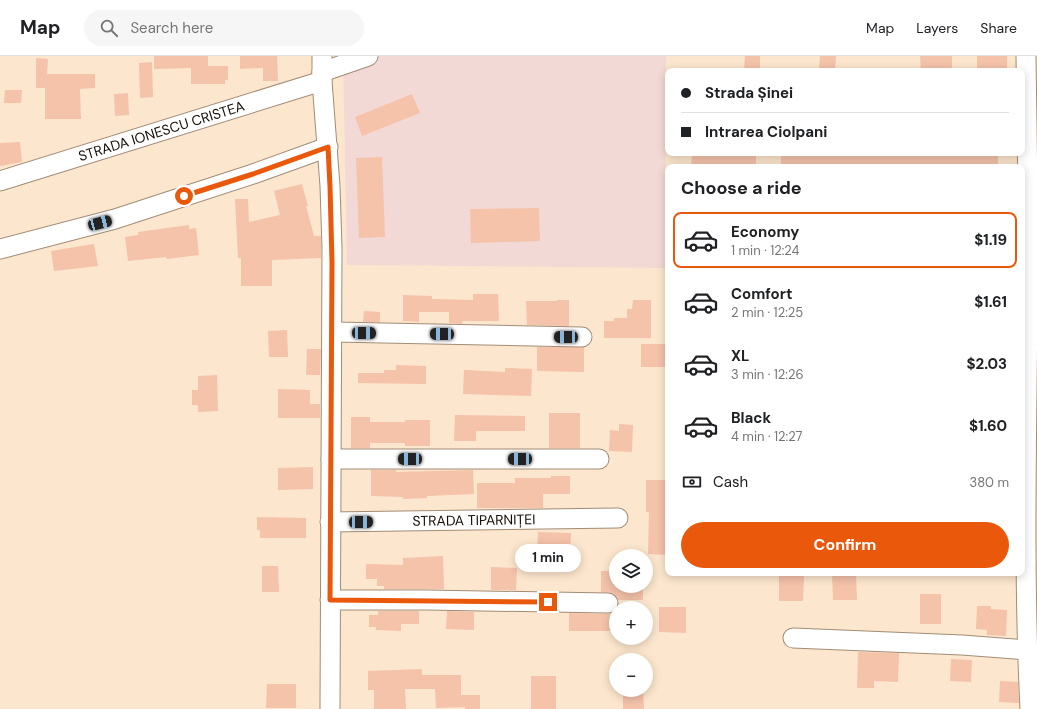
<!DOCTYPE html>
<meta charset="utf-8">
<style>
:root{--surface:#fff;--page:#f6f6f6;--text:#202124;--muted:#757577;--line:#e0e0e0;--accent:#ea580c}
body{margin:0;font-family:"DM Sans",sans-serif;background:var(--page);color:var(--text);height:100vh;display:flex;flex-direction:column;font-size:15px;white-space:nowrap}
*{box-sizing:border-box;margin:0}
p{font-size:13px;color:var(--muted)}
.icon{flex:none;width:22px;height:22px;fill:none;stroke:currentColor;stroke-width:2;stroke-linecap:round;stroke-linejoin:round}
.map{position:relative;flex:1;overflow:hidden}
.side{position:absolute;left:665px;top:108px;width:360px;height:412px;display:flex;flex-direction:column;background:var(--surface);border-radius:8px;box-shadow:0 2px 10px #0003}
.side>*{flex:none}
.hud{position:absolute;left:665px;top:12px;width:360px;height:88px;border-radius:8px;box-shadow:0 2px 10px #0003;display:grid;align-content:center;height:88px;padding:0 16px;background:var(--surface)}
.tools{position:absolute;left:609px;top:493px;display:grid;gap:8px}
.tools a{display:grid;place-items:center;width:44px;height:44px;border-radius:50%;background:var(--surface);box-shadow:0 2px 10px #0003;font-size:20px}
.end{position:absolute;width:18px;height:18px;margin:-9px;border:5px solid #ea580c;background:#fff;box-shadow:0 0 0 2px #fff}
.from{border-radius:50%}
.bubble{position:absolute;height:28px;border-radius:14px;background:var(--surface);box-shadow:0 2px 10px #0003;font-size:13px;font-weight:700;line-height:28px;text-align:center}
.car{position:absolute;width:12px;height:24px;margin:-12px -6px;border-radius:5px;box-shadow:0 0 3px 1px #0007;background:linear-gradient(#222 24%,#8ab4d8 0 40%,#222 0 76%,#8ab4d8 0 86%,#222 0)}
.hud b{display:flex;align-items:center;gap:14px;height:38px;font-size:15px}
.hud b+b{border-top:1px solid var(--line)}
.hud i{width:10px;height:10px;background:var(--text)}
ul{padding:0;list-style:none}
li{display:flex;align-items:center;gap:12px;height:56px;margin:0 8px 6px;padding:0 8px;border:2px solid transparent;border-radius:8px}
li div{flex:1}
li b{display:block;font-size:15px}
li em{font-style:normal;font-weight:700}
li.current{border-color:var(--accent)}
li>.icon{width:36px;height:36px;stroke-width:1.5}
h2{padding:0 16px;font-size:18px;line-height:48px}
.pay{display:flex;align-items:center;gap:10px;height:44px;padding:0 16px;font-size:15px}
.pay p{margin-inline-start:auto}
.cta{display:flex;gap:8px;margin-top:auto;padding:8px 16px}
.cta a{flex:1;height:46px;border-radius:24px;background:var(--accent);color:#fff;font-size:16px;font-weight:700;line-height:46px;text-align:center}
header{display:flex;align-items:center;gap:24px;box-sizing:border-box;height:56px;padding:0 20px;background:var(--surface);border-bottom:1px solid var(--line)}
header strong{font-size:19px}
nav{display:flex;gap:22px;margin-inline-start:auto;font-size:14px}
.search{width:280px;height:36px;background:var(--page);display:flex;align-items:center;gap:10px;box-sizing:border-box;padding:0 14px;border-radius:22px;color:var(--muted);font-size:15px}
.map>svg:first-child{display:block}
</style>
<header>
<strong>Map</strong>
<div class="search"><svg class="icon" aria-label="search" viewBox="0 0 24 24"><circle cx="10" cy="10" r="6"/><path d="M15 15l6 6"/></svg>Search here</div>
<nav><a>Map</a><a>Layers</a><a>Share</a></nav>
</header>
<div class="map">
<svg width="1037" height="653" viewBox="0 0 1037 653">
<rect width="100%" height="100%" fill="#fce6cd"/>
<path fill="#f3d9d5" d="M343 0H666L665 212 347 209Z"/>
<path fill="#f5c2aa" d="M154 0H208V10H228V24H225V28H191V12L154 13Z
M240 0H277L278 25H263V12L240 13Z
M745 0H760V15H744Z
M820 0H836L835 15H819Z
M920 0H952V15H921Z
M977 0H1007V15H977Z
M36 2 48 3 47 18H95V32L80 33 81 63H45V32H36Z
M152 6 153 41 140 42 139 7Z
M5 34H22L21 47H4Z
M128 37 129 59 115 60 114 38Z
M412 38 420 57 362 80 355 61Z
M20 86 22 106 0 110V87Z
M729 97H756V111H691L692 98 729 99Z
M781 97H826V99H850V97H915V99L942 100 943 97H998V111H781Z
M382 101 385 181 359 182 356 102Z
M302 128 308 150H306L314 180H321V202L272 204V230H241V202H238L235 143H248L249 166 280 159 274 135Z
M539 152 540 185 471 187 470 153Z
M189 169V173L196 172 199 199 167 203 166 201 128 205 125 181 138 179V176Z
M94 188 98 210 54 215 51 195Z
M473 238H498L499 265H462V268L449 267V256H419V266L403 265V239L432 240V243L473 244Z
M557 244H569V270L527 269 526 245H557Z
M633 244H651V282H604V265H614V262H627V253H632Z
M364 255 380 256V266H363Z
M287 274 288 301H269L268 275Z
M641 288H668V311H641Z
M537 291H584V316L537 315Z
M307 293H321L320 319H306Z
M396 309 426 310V328L358 327V317H384V314H396Z
M505 312 532 313 531 340 463 338 464 314 505 316Z
M217 319 218 355 198 356V349H192V334H198V320Z
M278 333 310 334V348H320V362H278Z
M549 357H580V392H549Z
M455 359 525 360V375H476V385H454Z
M351 361H370V366H405V364H430V390H405V387H370V392H351Z
M619 368 633 369 632 396 609 395 610 374 619 375Z
M313 411V433L278 434V412Z
M371 414H396V416L473 414 474 438 427 440V442L403 443V441L371 440Z
M551 420H570V438H543V452H477V427H515V422H551Z
M646 424H668V499L648 498 649 456H646Z
M257 461 306 462V482H260V474H257Z
M538 476 571 477 570 502 537 501Z
M443 500 444 533H384V530H377V523H366V508L403 509V502Z
M262 510H278L279 536H262Z
M491 511 517 512 516 534H491Z
M601 515H616V530H643V544H618L613 537 601 536Z
M856 518 857 544H833L832 519Z
M779 520H804L803 545H779Z
M920 538H941V568H920Z
M977 550H991V553L1007 554 1006 580 987 579V574L976 573Z
M659 551H686V577L659 576Z
M616 554V575H569V557L608 558 613 557Z
M378 555H419V568H401V575L376 574V571H369V559H378Z
M447 555 474 556V574L446 573Z
M858 596 899 597 898 626 874 625V632H857Z
M951 603 972 604 971 626 950 625Z
M422 613V619H461V639H480V653H465V651L436 652 435 633H405L406 653H374V634H368V615Z
M531 620H556V653H531Z
M1000 625 1018 626 1019 647 999 646Z
M267 628H296V652H266Z
M623 635H643L644 653H623Z"/>
<g fill="none" stroke-linecap="round" stroke-linejoin="round">
<defs>
<g id="minor">
<path d="M322 0V25L330 130 332 192 330 653"/>
<path d="M1026 0C1027 80 1029 160 1028 240 1027 377 1023 515 1030 653"/>
<path d="M322 16 368 0"/>
<path id="s1" d="M0 125 322 25"/>
<path d="M0 193 115 163 253 118 328 91"/>
<path d="M333 276 582 281"/>
<path d="M331 403H599"/>
<path id="s2" d="M330 466 618 462"/>
<path d="M330 544H427L608 547"/>
<path d="M793 582 962 589 1027 594"/>
</g>
</defs>
<use href="#minor" stroke="#a18c76" stroke-width="21"/>
<use href="#minor" stroke="#fff" stroke-width="19"/>
</g>
<g fill="none" stroke-linecap="round" stroke-linejoin="round">
<path stroke="#ea580c" stroke-width="5" d="M184 140 253 118 328 91 330 130 332 206 330 544 548 546"/>
</g>
<g text-anchor="middle" dominant-baseline="central" stroke-width="4" stroke-linejoin="round" paint-order="stroke">
<g font-size="14" fill="#140c05" stroke="#fff">
<text stroke="none"><textPath href="#s1" startOffset="169">STRADA IONESCU CRISTEA</textPath></text>
<text stroke="none"><textPath href="#s2" startOffset="144">STRADA TIPARNIȚEI</textPath></text>
</g>
</g>
</svg>
<div class="tools">
<a><svg class="icon" aria-label="layers" viewBox="0 0 24 24"><path d="M12 4l9 5-9 5-9-5zM3 14l9 5 9-5"/></svg></a>
<a>+</a>
<a>−</a>
</div>
<i class="end from" style="left:184px;top:140px"></i>
<i class="end" style="left:548px;top:546px"></i>
<div class="bubble" style="left:515px;top:488px;width:66px">1 min</div>
<i class="car" style="left:100px;top:167px;rotate:75deg"></i>
<i class="car" style="left:364px;top:277px;rotate:91deg"></i>
<i class="car" style="left:442px;top:278px;rotate:271deg"></i>
<i class="car" style="left:566px;top:281px;rotate:271deg"></i>
<i class="car" style="left:410px;top:403px;rotate:270deg"></i>
<i class="car" style="left:520px;top:403px;rotate:270deg"></i>
<i class="car" style="left:361px;top:466px;rotate:89deg"></i>
<div class="hud">
<b><i class="from"></i>Strada Șinei</b>
<b><i></i>Intrarea Ciolpani</b>
</div>
<section class="side">
<h2>Choose a ride</h2>
<ul>
<li class="current"><svg class="icon" aria-label="car" viewBox="0 0 24 24"><path d="M5 17H2v-5l4-1 3-4h7l3 4 3 1v5h-3M9 17h6M6 11h13"/><circle cx="7" cy="17" r="2"/><circle cx="17" cy="17" r="2"/></svg><div><b>Economy</b><p>1 min · 12:24</p></div><em>$1.19</em></li>
<li><svg class="icon" aria-label="car" viewBox="0 0 24 24"><path d="M5 17H2v-5l4-1 3-4h7l3 4 3 1v5h-3M9 17h6M6 11h13"/><circle cx="7" cy="17" r="2"/><circle cx="17" cy="17" r="2"/></svg><div><b>Comfort</b><p>2 min · 12:25</p></div><em>$1.61</em></li>
<li><svg class="icon" aria-label="car" viewBox="0 0 24 24"><path d="M5 17H2v-5l4-1 3-4h7l3 4 3 1v5h-3M9 17h6M6 11h13"/><circle cx="7" cy="17" r="2"/><circle cx="17" cy="17" r="2"/></svg><div><b>XL</b><p>3 min · 12:26</p></div><em>$2.03</em></li>
<li><svg class="icon" aria-label="car" viewBox="0 0 24 24"><path d="M5 17H2v-5l4-1 3-4h7l3 4 3 1v5h-3M9 17h6M6 11h13"/><circle cx="7" cy="17" r="2"/><circle cx="17" cy="17" r="2"/></svg><div><b>Black</b><p>4 min · 12:27</p></div><em>$1.60</em></li>
</ul>
<div class="pay"><svg class="icon" aria-label="cash" viewBox="0 0 24 24"><path d="M3 7h18v10H3z"/><circle cx="12" cy="12" r="2"/></svg>Cash<p>380 m</p></div>
<div class="cta"><a>Confirm</a></div>
</section>
</div>
